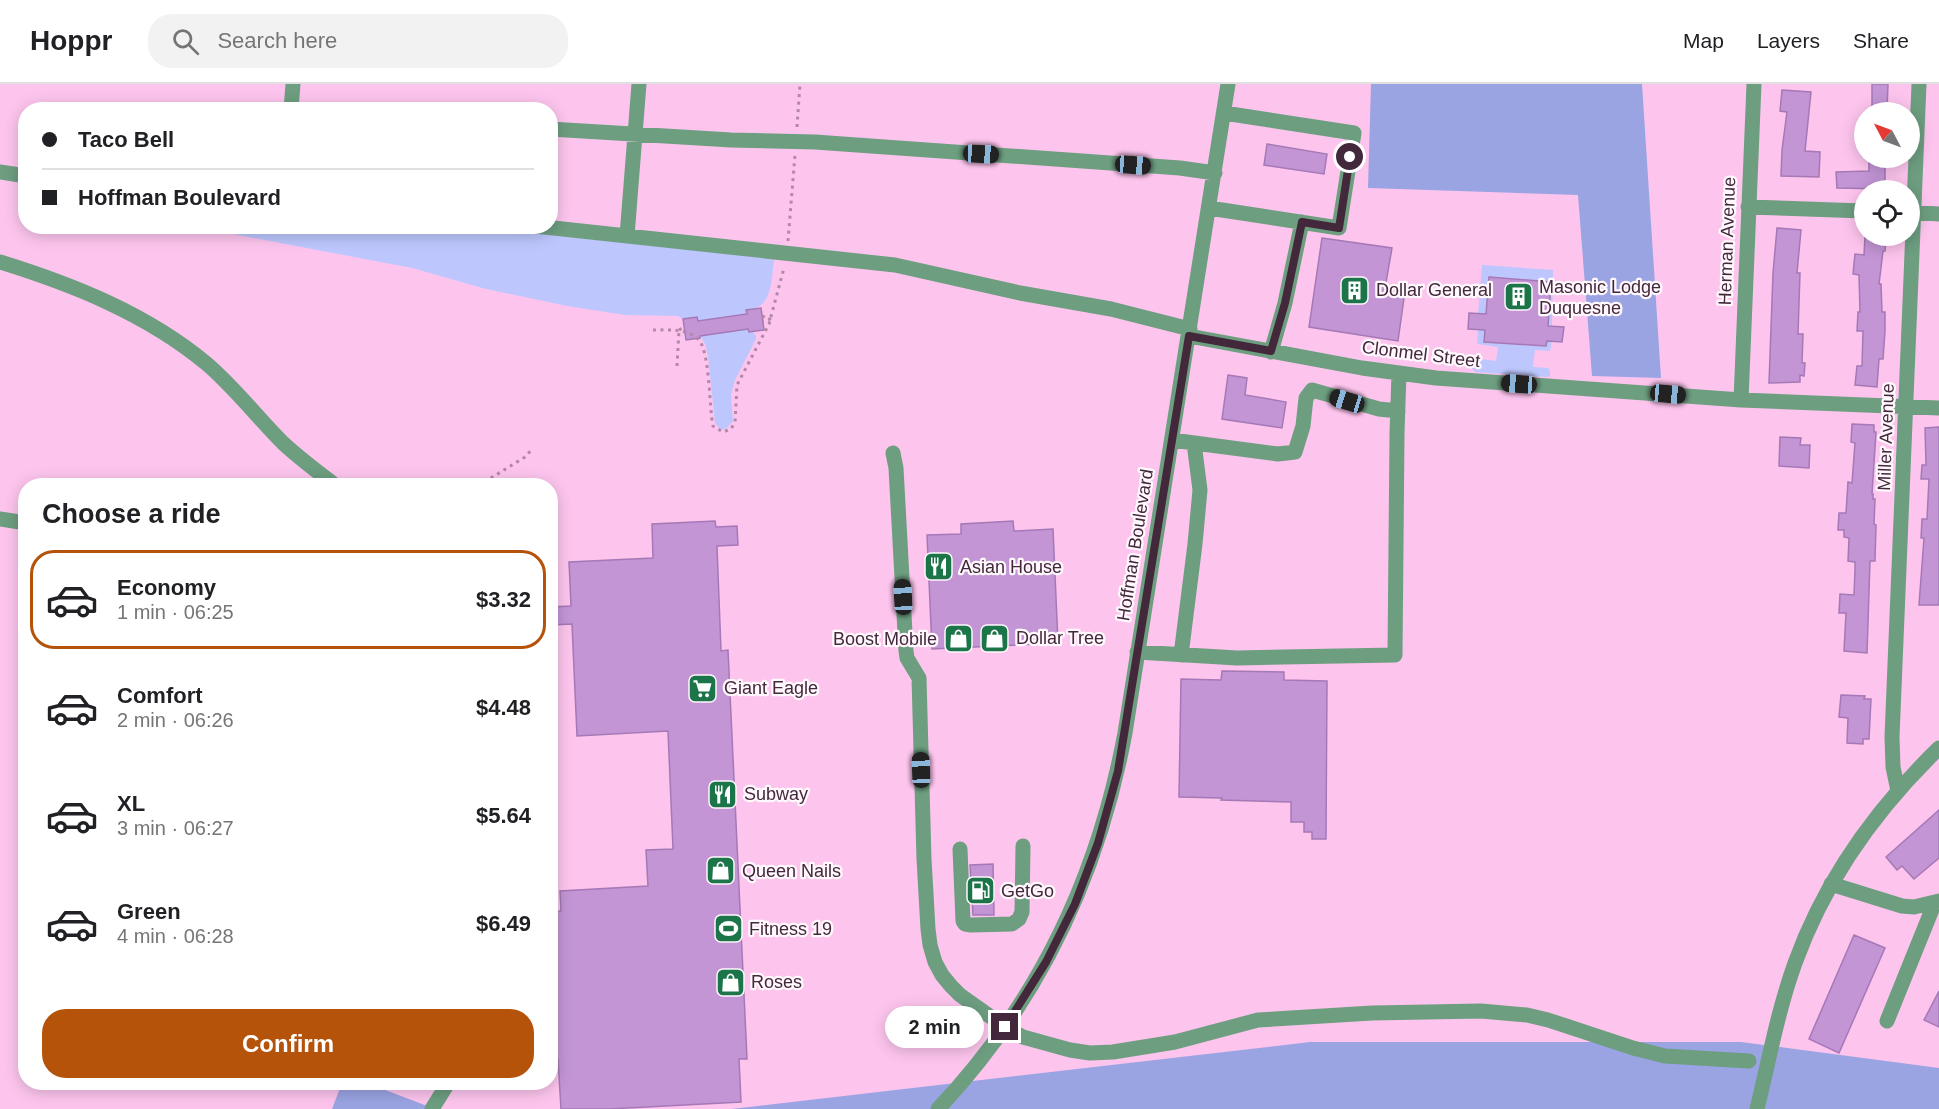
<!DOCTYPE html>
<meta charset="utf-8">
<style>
:root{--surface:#fff;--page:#f2f2f2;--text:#202124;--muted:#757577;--line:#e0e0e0;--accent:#b45309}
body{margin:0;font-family:Arial,sans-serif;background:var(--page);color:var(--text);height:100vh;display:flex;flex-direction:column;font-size:22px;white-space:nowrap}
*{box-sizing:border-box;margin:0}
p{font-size:20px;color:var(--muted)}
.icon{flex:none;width:33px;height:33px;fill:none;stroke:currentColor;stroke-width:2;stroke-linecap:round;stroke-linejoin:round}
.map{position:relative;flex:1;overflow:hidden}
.details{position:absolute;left:18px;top:394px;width:540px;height:612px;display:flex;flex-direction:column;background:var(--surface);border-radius:24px;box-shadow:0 3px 15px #0003}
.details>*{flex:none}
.banner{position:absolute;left:18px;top:18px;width:540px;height:132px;border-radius:24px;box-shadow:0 3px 15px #0003;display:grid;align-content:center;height:132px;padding:0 24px;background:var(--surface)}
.needle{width:39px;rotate:311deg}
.controls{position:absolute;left:1854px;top:18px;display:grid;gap:12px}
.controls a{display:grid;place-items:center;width:66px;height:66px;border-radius:50%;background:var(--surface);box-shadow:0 3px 15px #0003;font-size:30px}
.end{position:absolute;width:27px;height:27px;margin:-14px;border:8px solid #43283c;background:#fff;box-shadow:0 0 0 3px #fff}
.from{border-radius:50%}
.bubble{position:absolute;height:42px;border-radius:21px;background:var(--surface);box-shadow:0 3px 15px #0003;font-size:20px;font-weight:800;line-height:42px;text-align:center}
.car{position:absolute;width:18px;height:36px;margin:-18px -9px;border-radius:8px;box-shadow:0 0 4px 2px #0007;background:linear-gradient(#222 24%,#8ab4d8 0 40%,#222 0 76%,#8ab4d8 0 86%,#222 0)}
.banner b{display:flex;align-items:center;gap:21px;height:57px;font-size:22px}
.banner b+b{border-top:2px solid var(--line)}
.banner i{width:15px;height:15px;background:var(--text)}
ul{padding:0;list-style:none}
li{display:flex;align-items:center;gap:18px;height:99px;margin:0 12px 9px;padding:0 12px;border:3px solid transparent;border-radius:24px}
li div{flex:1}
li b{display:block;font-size:22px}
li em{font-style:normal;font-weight:800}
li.current{border-color:var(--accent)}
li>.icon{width:54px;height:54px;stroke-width:1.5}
h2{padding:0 24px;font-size:27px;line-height:72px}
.action{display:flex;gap:12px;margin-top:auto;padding:12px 24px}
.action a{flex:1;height:69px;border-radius:24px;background:var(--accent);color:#fff;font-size:24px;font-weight:800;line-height:69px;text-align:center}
header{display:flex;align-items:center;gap:36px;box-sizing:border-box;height:84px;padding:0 30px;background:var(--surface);border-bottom:2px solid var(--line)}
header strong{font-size:28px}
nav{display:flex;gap:33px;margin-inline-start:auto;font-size:21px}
.search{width:420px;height:54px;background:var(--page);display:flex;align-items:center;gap:15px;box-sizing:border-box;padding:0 21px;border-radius:24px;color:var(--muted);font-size:22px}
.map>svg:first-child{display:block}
</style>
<header>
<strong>Hoppr</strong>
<div class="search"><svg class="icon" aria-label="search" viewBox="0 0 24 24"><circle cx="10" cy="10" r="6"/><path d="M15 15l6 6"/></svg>Search here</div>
<nav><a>Map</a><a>Layers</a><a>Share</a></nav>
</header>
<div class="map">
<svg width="1939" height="1025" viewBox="0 0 1939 1025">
<rect width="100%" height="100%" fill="#fdc5ee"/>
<path fill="#bdc7fd" d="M470 142 774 175V177C772 190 772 213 761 221 757 224 752 225 747 226V230L698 237 697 233 683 235 678 232 625 231 567 222 486 205 412 184 196 143Z
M1482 181 1553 186 1552 242 1548 241 1551 198 1489 194 1486 230H1478Z
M748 245 749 248H753L756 252V255L735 296 731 311 733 337 726 345H720L715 339 708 272 705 260 700 252Z
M1478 245 1485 246 1484 258 1546 262 1547 257H1552L1550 267 1535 266 1533 283 1548 284 1550 286V292L1547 293 1475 288 1471 283 1473 274 1496 277 1498 263 1478 260 1477 258Z"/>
<path fill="#9aa4e3" d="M1371 0H1642L1661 294 1592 292 1578 111 1368 104Z
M1310 958H1741L1939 984V1025H731Z
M342 999H367L435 1025H332Z"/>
<path fill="#c395d5" stroke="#a578b6" stroke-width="1.5" d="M1872 0H1888L1887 28H1872Z
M1782 6 1811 8 1805 67 1820 68 1819 93 1781 92 1782 66 1787 28 1780 27Z
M1267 60 1327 70 1324 90 1264 81Z
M1869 74H1885V105L1837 104 1836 88 1869 87Z
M1777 144 1801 146 1797 189H1800L1798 250H1803L1802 279H1805L1804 292 1800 291V298L1769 299 1773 189Z
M1865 152H1882V155H1886L1885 167H1883L1879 200H1881L1882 228H1885V247L1883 275H1879L1877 303 1855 301 1857 282H1862L1863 247H1857L1858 228H1860L1859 191 1853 190 1855 170 1864 171Z
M1322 154 1392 164 1385 204 1405 207 1398 257 1309 243Z
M1489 193 1551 198 1548 242 1564 243 1562 258 1547 257 1546 262 1484 258 1485 246 1468 245 1469 229 1486 230Z
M761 224 764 246 749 248 748 245 700 252V254L686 256 683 235 697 233 698 237 747 230 746 226Z
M1228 291 1247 294 1245 311 1286 318 1282 344 1222 335Z
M1852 340 1874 341V348H1876L1872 410H1873V415H1875L1874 440 1876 441 1875 477H1870L1867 569 1844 567 1846 529H1839L1840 510 1854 511 1855 486V478L1848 477 1849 454 1844 453V446H1838L1839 429H1846L1848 398 1852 399 1855 359 1851 358Z
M1939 343V521H1919L1924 454H1921L1922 435H1927L1929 395H1921L1922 381H1926L1925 344Z
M1780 353 1801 354 1800 361H1810L1809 384 1779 382Z
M715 437 716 443 737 442 738 461 717 462 721 567 728 566 747 975H739L741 1018 609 1025H561L558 975H550V828L561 827 560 807 648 802 646 766 673 765 668 647 577 652 572 540 550 541V523L571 522 569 478 653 474 652 440Z
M1013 437 1014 447 1053 445 1058 559 932 565 927 451 961 450V440Z
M1222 587 1284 588V596L1327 597 1326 755H1312V748H1304V738H1291V718L1221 716 1222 714 1179 713 1181 595 1221 596Z
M1841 611 1865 612 1864 615H1871L1869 655H1863V660L1847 659 1848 634 1839 633Z
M1939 726V774L1914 795 1902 782 1897 786 1886 773Z
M993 780 994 831H973L970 781Z
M1854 851 1885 864 1839 969 1809 955Z
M1939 907V943L1924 936Z"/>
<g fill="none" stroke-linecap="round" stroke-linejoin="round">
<path stroke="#b387a7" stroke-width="3" stroke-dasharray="3 4.5" stroke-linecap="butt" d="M797 43 800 0
M788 157 795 71
M762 232 770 235 763 237
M653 246C668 246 686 244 698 255 710 266 709 323 713 342L723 348 731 345 735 338 737 301 769 240 784 184
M679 246 684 243
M677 282 679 246
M478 402 525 373 533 364"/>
<path stroke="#6d9e80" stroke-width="15" d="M291 26 293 0
M550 45 731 56 815 58 1180 84 1215 89
M0 88 26 92
M1748 123 1864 127
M1209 124 1339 144 1354 49 1224 29
M1910 128 1939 130
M535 142 895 181 1020 209 1111 225 1190 245
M627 152 639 0
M0 178C74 201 147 230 207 280 235 304 257 333 283 359 299 374 318 388 336 402
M1189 252 1362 284 1436 294 1741 316 1939 324
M1271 268 1285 219 1302 138
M1741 316 1754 0
M1172 356 1278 370 1295 368 1303 342 1306 314 1312 306 1379 325 1398 327
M893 369 896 384 906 567 907 574 919 594 924 775 928 845 930 861 935 878 942 891 951 902 960 911 1005 943 1023 953 1070 966 1090 969 1113 968 1175 958 1258 936 1372 929 1481 927 1527 931 1548 936 1633 964 1665 972 1749 977
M0 435 26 439
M1137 568 1237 574 1395 571 1397 349 1399 289
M1181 571 1195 460 1200 406 1194 359
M1898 707 1893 683 1892 653 1919 0
M960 765 963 837 965 840 971 841 1012 840 1019 835 1022 828 1023 762
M1831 800 1902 822 1914 823 1939 817
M1887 937 1935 818
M432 1025 448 999
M938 1025C1039 918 1098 793 1125 649L1228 0
M1757 1025C1769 976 1778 926 1795 879 1825 796 1876 725 1939 664"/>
</g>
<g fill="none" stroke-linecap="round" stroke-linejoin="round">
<path stroke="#43283c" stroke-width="8" d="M1005 943 1046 878 1075 820 1098 759 1118 687 1189 252 1271 267 1285 219 1302 138 1339 144 1350 73"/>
</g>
<defs>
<symbol id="building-square" viewBox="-11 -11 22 22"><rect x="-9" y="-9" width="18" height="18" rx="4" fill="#1c7549" stroke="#fff8fd"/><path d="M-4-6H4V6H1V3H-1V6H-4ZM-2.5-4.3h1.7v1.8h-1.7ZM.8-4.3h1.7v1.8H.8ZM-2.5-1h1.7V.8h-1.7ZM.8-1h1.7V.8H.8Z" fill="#fff"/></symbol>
<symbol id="restaurant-square" viewBox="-11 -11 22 22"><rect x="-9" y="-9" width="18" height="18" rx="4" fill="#1c7549" stroke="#fff8fd"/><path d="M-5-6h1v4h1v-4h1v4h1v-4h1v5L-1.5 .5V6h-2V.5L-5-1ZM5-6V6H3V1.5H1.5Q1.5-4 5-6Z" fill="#fff"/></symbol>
<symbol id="shop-square" viewBox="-11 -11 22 22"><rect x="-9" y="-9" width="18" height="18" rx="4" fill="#1c7549" stroke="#fff8fd"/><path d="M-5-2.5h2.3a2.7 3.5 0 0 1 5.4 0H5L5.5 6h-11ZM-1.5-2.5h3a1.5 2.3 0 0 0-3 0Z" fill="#fff"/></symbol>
<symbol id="supermarket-square" viewBox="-11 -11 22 22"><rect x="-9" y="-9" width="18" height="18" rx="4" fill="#1c7549" stroke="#fff8fd"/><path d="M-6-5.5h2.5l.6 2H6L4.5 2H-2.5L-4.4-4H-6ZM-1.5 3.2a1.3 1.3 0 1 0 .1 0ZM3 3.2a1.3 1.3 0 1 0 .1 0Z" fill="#fff"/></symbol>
<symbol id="fuel-square" viewBox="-11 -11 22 22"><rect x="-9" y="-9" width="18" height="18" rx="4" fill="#1c7549" stroke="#fff8fd"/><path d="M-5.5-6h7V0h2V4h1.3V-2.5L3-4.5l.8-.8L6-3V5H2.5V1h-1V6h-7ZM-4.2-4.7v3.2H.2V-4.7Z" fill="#fff"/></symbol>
<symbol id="stadium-square" viewBox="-11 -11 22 22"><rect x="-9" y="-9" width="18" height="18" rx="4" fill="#1c7549" stroke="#fff8fd"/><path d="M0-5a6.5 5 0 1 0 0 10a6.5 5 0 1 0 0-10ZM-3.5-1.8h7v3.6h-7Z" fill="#fff"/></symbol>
</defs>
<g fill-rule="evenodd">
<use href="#building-square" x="1338" y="190" width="33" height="33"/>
<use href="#building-square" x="1502" y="196" width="33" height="33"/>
<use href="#restaurant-square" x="922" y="466" width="33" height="33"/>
<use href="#shop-square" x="978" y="538" width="33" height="33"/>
<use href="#shop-square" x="942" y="538" width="33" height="33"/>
<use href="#supermarket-square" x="686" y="588" width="33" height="33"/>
<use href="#restaurant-square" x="706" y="694" width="33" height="33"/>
<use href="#shop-square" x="704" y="770" width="33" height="33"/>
<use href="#fuel-square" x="964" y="790" width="33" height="33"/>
<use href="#stadium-square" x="712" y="828" width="33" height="33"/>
<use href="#shop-square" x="714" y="882" width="33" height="33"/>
</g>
<g text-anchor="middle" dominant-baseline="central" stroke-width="4.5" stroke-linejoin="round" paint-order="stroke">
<g font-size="18" fill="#43283c" stroke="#fff8fd">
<text transform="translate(1727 157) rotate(-88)">Herman Avenue</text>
<text transform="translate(1421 270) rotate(7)">Clonmel Street</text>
<text transform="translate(1886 353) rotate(-88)">Miller Avenue</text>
<text transform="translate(1135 461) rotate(-81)">Hoffman Boulevard</text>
</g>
<g font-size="18" fill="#43283c" stroke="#fff8fd" text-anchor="start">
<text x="1539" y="203">Masonic Lodge<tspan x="1539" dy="21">Duquesne</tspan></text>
<text x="1376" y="206">Dollar General</text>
<text x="960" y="483">Asian House</text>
<text x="1016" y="554">Dollar Tree</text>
<text x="937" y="555" text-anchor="end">Boost Mobile</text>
<text x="724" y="604">Giant Eagle</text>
<text x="744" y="710">Subway</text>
<text x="742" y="787">Queen Nails</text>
<text x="1001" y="807">GetGo</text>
<text x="749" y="845">Fitness 19</text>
<text x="751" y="898">Roses</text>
</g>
</g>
</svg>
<div class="controls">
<a><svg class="needle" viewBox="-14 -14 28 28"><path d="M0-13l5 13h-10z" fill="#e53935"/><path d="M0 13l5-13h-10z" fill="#757577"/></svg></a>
<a><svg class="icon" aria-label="locate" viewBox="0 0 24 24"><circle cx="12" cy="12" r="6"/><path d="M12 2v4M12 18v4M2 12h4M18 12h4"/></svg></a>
</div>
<i class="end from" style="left:1350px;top:73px"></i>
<i class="end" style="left:1005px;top:943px"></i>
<div class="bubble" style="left:885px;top:922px;width:99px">2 min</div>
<i class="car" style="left:981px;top:70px;rotate:93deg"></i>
<i class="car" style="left:1133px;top:81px;rotate:94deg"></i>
<i class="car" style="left:1519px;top:300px;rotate:274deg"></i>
<i class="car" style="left:1668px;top:310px;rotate:95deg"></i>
<i class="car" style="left:1347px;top:317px;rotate:287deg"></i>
<i class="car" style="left:903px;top:513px;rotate:357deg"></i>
<i class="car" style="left:921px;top:686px;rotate:358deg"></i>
<div class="banner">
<b><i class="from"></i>Taco Bell</b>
<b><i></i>Hoffman Boulevard</b>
</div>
<section class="details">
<h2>Choose a ride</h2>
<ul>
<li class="current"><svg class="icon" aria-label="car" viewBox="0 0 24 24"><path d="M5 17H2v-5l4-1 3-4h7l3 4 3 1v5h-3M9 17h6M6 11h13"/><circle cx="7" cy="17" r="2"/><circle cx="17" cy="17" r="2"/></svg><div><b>Economy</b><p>1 min · 06:25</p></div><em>$3.32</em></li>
<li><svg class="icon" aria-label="car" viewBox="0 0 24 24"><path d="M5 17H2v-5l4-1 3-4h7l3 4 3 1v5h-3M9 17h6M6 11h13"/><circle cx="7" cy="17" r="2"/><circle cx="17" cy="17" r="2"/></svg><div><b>Comfort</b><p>2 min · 06:26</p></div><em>$4.48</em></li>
<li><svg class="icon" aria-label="car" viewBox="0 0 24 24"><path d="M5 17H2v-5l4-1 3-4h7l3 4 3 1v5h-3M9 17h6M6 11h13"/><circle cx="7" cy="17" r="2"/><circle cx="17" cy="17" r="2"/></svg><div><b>XL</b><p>3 min · 06:27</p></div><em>$5.64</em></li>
<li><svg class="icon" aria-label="car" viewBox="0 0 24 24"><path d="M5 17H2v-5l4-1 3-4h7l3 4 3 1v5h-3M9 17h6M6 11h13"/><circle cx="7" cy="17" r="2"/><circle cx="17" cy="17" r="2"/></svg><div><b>Green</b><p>4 min · 06:28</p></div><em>$6.49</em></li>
</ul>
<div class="action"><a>Confirm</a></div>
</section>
</div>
